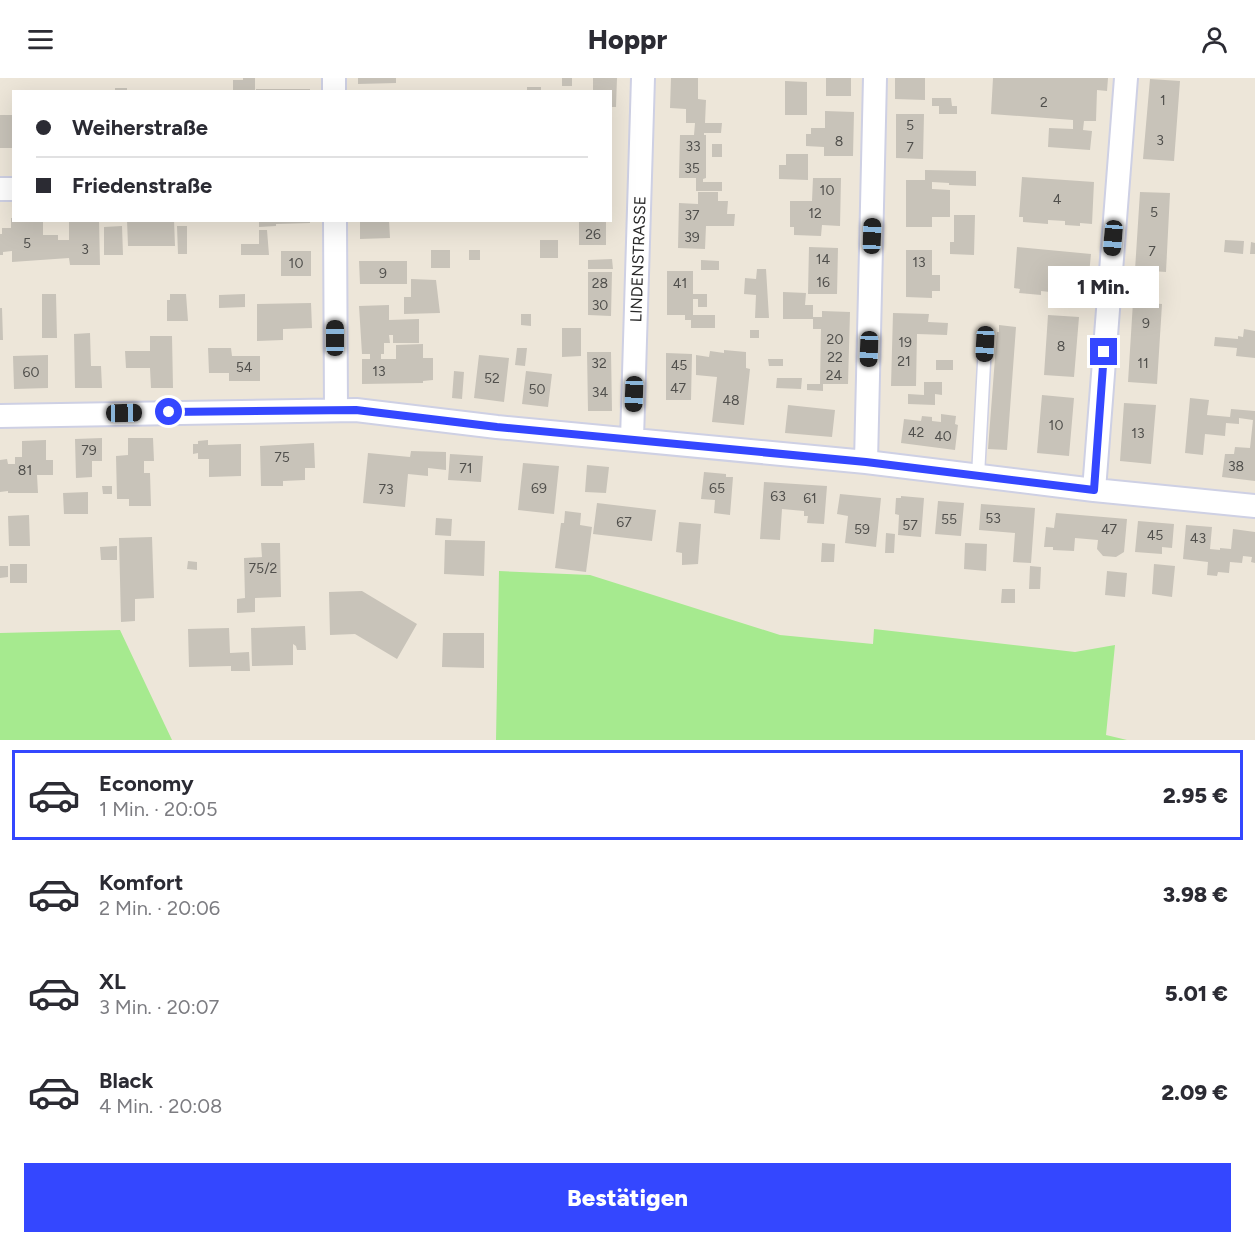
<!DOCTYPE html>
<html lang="de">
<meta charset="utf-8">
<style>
:root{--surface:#fff;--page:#f7f7f7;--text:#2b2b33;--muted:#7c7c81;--line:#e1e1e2;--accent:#3447ff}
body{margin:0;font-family:Figtree,sans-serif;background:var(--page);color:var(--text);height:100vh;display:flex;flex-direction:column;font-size:22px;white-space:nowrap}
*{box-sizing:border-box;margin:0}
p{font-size:20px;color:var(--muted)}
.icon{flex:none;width:33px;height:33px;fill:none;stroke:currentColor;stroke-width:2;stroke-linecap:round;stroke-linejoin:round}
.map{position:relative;height:662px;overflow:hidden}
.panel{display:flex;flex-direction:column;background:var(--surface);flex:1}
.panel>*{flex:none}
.top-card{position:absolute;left:12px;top:12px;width:600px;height:132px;border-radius:0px;box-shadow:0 6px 24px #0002;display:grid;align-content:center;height:132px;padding:0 24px;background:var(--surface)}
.end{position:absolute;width:27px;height:27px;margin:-14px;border:8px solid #3447ff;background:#fff;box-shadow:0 0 0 3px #fff}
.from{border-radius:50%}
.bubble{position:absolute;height:42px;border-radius:0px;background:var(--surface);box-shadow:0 6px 24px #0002;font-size:20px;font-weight:800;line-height:42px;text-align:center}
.car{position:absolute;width:18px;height:36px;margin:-18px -9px;border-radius:8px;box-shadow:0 0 4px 2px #0007;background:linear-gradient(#222 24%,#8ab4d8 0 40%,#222 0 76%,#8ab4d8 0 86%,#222 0)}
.top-card b{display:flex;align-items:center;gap:21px;height:57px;font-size:22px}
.top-card b+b{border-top:2px solid var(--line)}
.top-card i{width:15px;height:15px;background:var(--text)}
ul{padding:10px 0 0;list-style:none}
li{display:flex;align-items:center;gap:18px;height:90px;margin:0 12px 9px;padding:0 12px;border:3px solid transparent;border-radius:0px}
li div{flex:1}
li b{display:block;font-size:22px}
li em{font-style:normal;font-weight:800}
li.active{border-color:var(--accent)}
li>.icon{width:54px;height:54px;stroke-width:1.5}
.primary-button{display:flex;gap:12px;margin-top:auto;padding:12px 24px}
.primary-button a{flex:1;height:69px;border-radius:0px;background:var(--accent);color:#fff;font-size:24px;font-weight:800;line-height:69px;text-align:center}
header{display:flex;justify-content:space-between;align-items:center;height:78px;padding:0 24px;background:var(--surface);font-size:27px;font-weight:800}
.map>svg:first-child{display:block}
</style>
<header><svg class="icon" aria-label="menu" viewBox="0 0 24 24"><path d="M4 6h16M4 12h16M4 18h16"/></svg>Hoppr<svg class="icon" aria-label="person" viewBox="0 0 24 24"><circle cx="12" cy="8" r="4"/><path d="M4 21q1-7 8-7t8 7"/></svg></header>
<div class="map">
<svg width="1255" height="662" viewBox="0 0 1255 662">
<rect width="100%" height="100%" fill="#ede6d9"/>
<path fill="#a6ea8f" d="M499 493 590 497 780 557 873 566 874 551 1075 574 1115 567 1106 657 1127 662H496Z
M120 552 172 662H0V555Z"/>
<path fill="#c8c3b9" d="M243 0H255V14H233V2H243Z
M358 0H396V5L358 6Z
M562 0H572V8H562Z
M593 0H617L616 29H610V14H593Z
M671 0H698V21L706 22 705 45H722L721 55H704V57H706V100L703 101V104H722V113H696V100H679L680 57H694L695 45H686V31L670 30Z
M826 0H851V18H826Z
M895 0H925V22L895 21Z
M993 0H1108L1107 13 1097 12 1096 43H1084L1083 52 1092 53 1090 72 1048 69 1049 50 1073 51V42L991 36Z
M1150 1 1180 3 1174 83 1143 81Z
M785 3 807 4V37H785Z
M527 9H541V14H527Z
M115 10H127V14H115Z
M256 11H310V14H256Z
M932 20H951L952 28H957V36H939V28H932Z
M825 33 854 34 853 78H824V69L806 68V56H811V50H825Z
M896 36H924L923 81 896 80Z
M0 37H14V70H0Z
M712 66H722V79H712Z
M786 76H808V102L779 101V87H786Z
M925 92 976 93V108L949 107V105L932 104V111L950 112V139H932V149H906V102H925Z
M1022 99 1094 104 1092 146 1080 145V148L1065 147V143L1048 142V146L1023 144V139H1019Z
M813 100H841L840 148 822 147 821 158 794 157V149H790V123H812Z
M698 114H718V123H728L727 136H735L734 148H706L705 171 678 170 679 125 698 126Z
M1140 114 1170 115 1166 194 1135 192Z
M954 137H975L974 177 950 176V164H954Z
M11 140H14V142H43V157H58V162H69V143L99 142 100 187H70L69 180 12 184V173L3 174V177H0V156H2V150H11Z
M127 142H174L175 168H128Z
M259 142H310V145L276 146V148L259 149Z
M360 142H389L390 160 360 161Z
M579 142H606V167H579Z
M122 148 123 177H104V149Z
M177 148H187V176H178Z
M259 152H267L269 177H241V166H259Z
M540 162H558V180H540Z
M1225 162 1244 163 1243 176 1224 174Z
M1251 164 1255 165V176H1250Z
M809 169 838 170 837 216H808Z
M1017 169 1091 176 1087 217 1072 215V220L1058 218 1059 215 1041 213V217L1019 215 1020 211 1014 210Z
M431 172H450V190H431Z
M469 172H480V182H469Z
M906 172H932V197H940V213H932V220L906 219Z
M281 173H311V198H281Z
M612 181 613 191H588V182Z
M701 182 719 183V192H701Z
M359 183H407V206H360Z
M757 191H766L769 240H755L756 217 744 216 745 200 756 201Z
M667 193H693V216H707V229H698V221H693V237H715V250H691V242H685V237H667Z
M588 194H612L611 238 588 237Z
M411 201 436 202 440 235 404 236V219H411Z
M783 214 806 215 805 227H813V239H822V233L850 234 848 306H823V313L807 312V306H820L821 251H813V241H783Z
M42 216H56L57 260H42Z
M170 216H186L188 243H167V222H170Z
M245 216V229L219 230V217Z
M1133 224 1162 226 1157 306 1128 304Z
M311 225 312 250 283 251V262L257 263V226Z
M389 227V242L419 241V265H393V257H389L390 265H384V276H381V281H396V267L423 266V280H433V302L423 303V305L362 306V281H370V276H362L359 228Z
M0 230H2L3 262H0Z
M893 235 929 236 928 244 948 245 947 257 917 256 916 308H891Z
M521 236H531V248L521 247Z
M1048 237 1079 239 1074 299 1044 297Z
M999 247 1016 249 1007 372 988 371 997 254H999Z
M562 250H581V278L562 279Z
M1244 251 1255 253V280L1236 278 1237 270 1214 268 1215 259 1238 261V258L1243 259Z
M750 252H759V260H750Z
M90 255 91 288H101L102 310H75L74 256Z
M150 258H172L173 310H151L150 290H126L125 273H150Z
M208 270H231L232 278H260V303H229V295H209Z
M517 270H527L525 288 515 287Z
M724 272 746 274V290L750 291 744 347 712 344 717 299 696 297V277L709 279 710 273 724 275Z
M587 274H611L612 333H588Z
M666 275 692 276 691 322H666Z
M48 277V310L14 311 13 278Z
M479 277 509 280 504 324 474 320Z
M768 281H783V288H769Z
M936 282H953V292H936Z
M454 293 464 294 462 321 452 320Z
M526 293 552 296 548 329 522 326Z
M777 300H802L801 311 776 310Z
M924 304H942V317L935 316V327L908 326V316L924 317Z
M1042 317 1074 320 1069 378 1037 375Z
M1190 320 1209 322 1207 337 1230 339 1231 331 1255 333V403L1222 399 1225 376H1234L1235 369 1250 370 1253 342 1239 340V346L1226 345 1225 358 1205 356 1203 377 1185 375Z
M1124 325 1156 327 1151 386 1120 383Z
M788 327 835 332 832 359 785 355Z
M941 336 956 338 955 346 958 347 955 372 901 365 904 341 921 343 922 338 932 339V343L941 344Z
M102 360V383H92V399L76 400 75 361Z
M128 360H153L154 383H144V395H150L151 428H129V421H117L116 378 128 377Z
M46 362V382H53V397H37L38 415H8V413L0 414V382L7 381 8 386H15V379H22V363Z
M208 362V367L241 366V398L209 399V381H198V375L193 376V366H198V363Z
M314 365 315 390H305V402L283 403V408H261L260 368Z
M411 373 446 374V392L428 390V398L408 396 405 429 363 425 368 375 410 379Z
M450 376 483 378 481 404 448 402Z
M523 385 559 388 554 436 518 432Z
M587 387 609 389 606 415 585 414Z
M704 394 726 396V399H733L730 437 714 435 715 422 701 421Z
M764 404 827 408 824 446 807 445 808 438H804V433L782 431 780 462 760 461Z
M102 408H112V416H103Z
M88 414V436H64L63 415Z
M840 416 881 420 876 469 845 465 848 438 837 436Z
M901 418 924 420 921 459 898 457 899 437 895 436 896 420H901Z
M938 423 964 425 961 458 935 456Z
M597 425 656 432 652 463 593 456Z
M981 426 1035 430 1031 485 1013 484 1015 455 979 452Z
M565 433 581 435 580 447 592 449 586 494 555 490 561 445H564Z
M1056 435 1127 441 1124 474 1116 479 1103 478 1097 471 1098 462 1075 460 1074 473 1053 472V469H1044L1046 449 1054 450Z
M29 437 30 468H9L8 438Z
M436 440 452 441 451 458 435 457Z
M1138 443 1174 446 1172 470 1162 469V476L1135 474Z
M679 444 701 446 698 486 682 487V475L676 474Z
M1186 447 1212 449 1210 471 1220 472V470L1231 471 1233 451 1255 454V485L1251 484 1252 479 1243 478 1242 485 1230 484 1229 495 1218 494 1217 498 1207 497 1208 484 1183 481Z
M886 455 895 456 894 475H885Z
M152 459 154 520 135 521V543L121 544 119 460Z
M445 462 485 463 484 498 444 496Z
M261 465H280L281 519 255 520V534L237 535V521L245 520 244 480 262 479Z
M822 465 835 466 834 484H821Z
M965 465 987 466 986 493 964 491Z
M117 468V482H101L100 469Z
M188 483 197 484V492L187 491Z
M10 486H27V505H10Z
M1154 486 1175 488 1172 519 1152 516Z
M0 488H8V499L0 500Z
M1030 488 1041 489 1040 511H1029Z
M1107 493 1127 495 1125 519 1105 517Z
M1002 511H1015V525H1001Z
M362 513 417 546 397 581 355 556 330 557 329 514Z
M305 548 306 572H297L296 568 293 566V587L252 588 251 550Z
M229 550 230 575 249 574 250 593H231V588L189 589 188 551Z
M443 555H484V590L442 589Z"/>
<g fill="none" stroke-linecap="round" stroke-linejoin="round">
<defs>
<path id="lane" d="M978 398 985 266"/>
<path id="street" d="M334 0V14
M0 111H14
M335 142 336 331
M0 338 356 332 497 349 866 384 1094 412 1255 428
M632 361 643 0
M866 384 875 0
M1094 412 1126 0"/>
</defs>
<use href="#lane" stroke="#ced0e4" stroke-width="15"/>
<use href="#street" stroke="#ced0e4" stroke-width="26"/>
<use href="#lane" stroke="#fff" stroke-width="12"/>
<use href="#street" stroke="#fff" stroke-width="22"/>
</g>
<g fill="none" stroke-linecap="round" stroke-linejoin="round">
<path stroke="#3447ff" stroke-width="8" d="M169 334 356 332 497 349 866 384 1094 412 1104 274"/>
</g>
<g text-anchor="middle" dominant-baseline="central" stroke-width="4.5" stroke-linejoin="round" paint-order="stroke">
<g font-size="14" fill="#51504d">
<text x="1163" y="22">1</text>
<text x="1044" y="24">2</text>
<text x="910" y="47">5</text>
<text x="1160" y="62">3</text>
<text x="839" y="63">8</text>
<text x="693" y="68">33</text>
<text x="910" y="69">7</text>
<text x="692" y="90">35</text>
<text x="827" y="112">10</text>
<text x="1057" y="121">4</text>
<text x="1154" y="134">5</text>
<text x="815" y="135">12</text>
<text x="692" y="137">37</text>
<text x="593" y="156">26</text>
<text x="692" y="159">39</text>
<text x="27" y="165">5</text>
<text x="85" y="171">3</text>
<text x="1152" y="173">7</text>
<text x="823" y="181">14</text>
<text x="919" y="184">13</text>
<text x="296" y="185">10</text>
<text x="383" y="195">9</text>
<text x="823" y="204">16</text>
<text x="600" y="205">28</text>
<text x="680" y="205">41</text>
<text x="600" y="227">30</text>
<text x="1146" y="245">9</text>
<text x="835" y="261">20</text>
<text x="905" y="264">19</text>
<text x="1061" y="268">8</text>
<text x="835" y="279">22</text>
<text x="904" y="283">21</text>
<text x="599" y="285">32</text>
<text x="1143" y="285">11</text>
<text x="679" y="287">45</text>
<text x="244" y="289">54</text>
<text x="379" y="293">13</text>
<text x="31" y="294">60</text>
<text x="834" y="297">24</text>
<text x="492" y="300">52</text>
<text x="678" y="310">47</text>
<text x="537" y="311">50</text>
<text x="600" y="314">34</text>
<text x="731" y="322">48</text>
<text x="1056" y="347">10</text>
<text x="916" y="354">42</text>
<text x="1138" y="355">13</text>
<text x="943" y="358">40</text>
<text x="89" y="372">79</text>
<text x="282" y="379">75</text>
<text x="1236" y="388">38</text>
<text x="466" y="390">71</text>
<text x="25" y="392">81</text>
<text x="539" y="410">69</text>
<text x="717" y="410">65</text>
<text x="386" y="411">73</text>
<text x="778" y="418">63</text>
<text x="810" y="420">61</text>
<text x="993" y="440">53</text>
<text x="949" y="441">55</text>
<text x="624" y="444">67</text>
<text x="910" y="447">57</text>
<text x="862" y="451">59</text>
<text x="1109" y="451">47</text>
<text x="1155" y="457">45</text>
<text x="1198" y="460">43</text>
<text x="263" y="490">75/2</text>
</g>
<g font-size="16" fill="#292929" stroke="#fff">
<text transform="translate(638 181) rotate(-88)">LINDENSTRASSE</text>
</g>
</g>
</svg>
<i class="end from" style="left:169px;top:334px"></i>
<i class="end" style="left:1104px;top:274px"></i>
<div class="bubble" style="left:1048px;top:188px;width:111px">1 Min.</div>
<i class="car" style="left:872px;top:158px;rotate:2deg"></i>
<i class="car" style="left:1113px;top:160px;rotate:185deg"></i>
<i class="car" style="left:335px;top:260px;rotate:0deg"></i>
<i class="car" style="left:985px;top:266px;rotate:183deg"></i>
<i class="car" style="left:869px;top:271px;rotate:182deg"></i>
<i class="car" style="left:634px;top:316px;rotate:182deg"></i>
<i class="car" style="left:124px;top:335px;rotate:89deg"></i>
<div class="top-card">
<b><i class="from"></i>Weiherstraße</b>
<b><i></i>Friedenstraße</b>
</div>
</div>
<section class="panel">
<ul>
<li class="active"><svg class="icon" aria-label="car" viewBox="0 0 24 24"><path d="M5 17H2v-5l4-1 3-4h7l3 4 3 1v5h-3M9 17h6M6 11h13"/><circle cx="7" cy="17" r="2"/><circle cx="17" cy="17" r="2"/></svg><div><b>Economy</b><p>1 Min. · 20:05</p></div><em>2.95 €</em></li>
<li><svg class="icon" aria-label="car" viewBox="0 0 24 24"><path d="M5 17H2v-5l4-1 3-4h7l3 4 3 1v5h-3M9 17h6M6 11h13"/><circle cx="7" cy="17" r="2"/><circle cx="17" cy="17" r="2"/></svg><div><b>Komfort</b><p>2 Min. · 20:06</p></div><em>3.98 €</em></li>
<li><svg class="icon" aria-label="car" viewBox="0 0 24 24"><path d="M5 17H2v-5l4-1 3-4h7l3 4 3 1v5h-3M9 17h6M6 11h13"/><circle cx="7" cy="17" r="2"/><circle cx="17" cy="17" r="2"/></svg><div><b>XL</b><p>3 Min. · 20:07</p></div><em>5.01 €</em></li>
<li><svg class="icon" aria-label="car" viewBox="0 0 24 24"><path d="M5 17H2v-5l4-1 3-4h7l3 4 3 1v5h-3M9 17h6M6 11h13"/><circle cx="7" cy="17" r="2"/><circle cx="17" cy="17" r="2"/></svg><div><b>Black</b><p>4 Min. · 20:08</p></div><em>2.09 €</em></li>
</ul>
<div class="primary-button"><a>Bestätigen</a></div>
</section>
